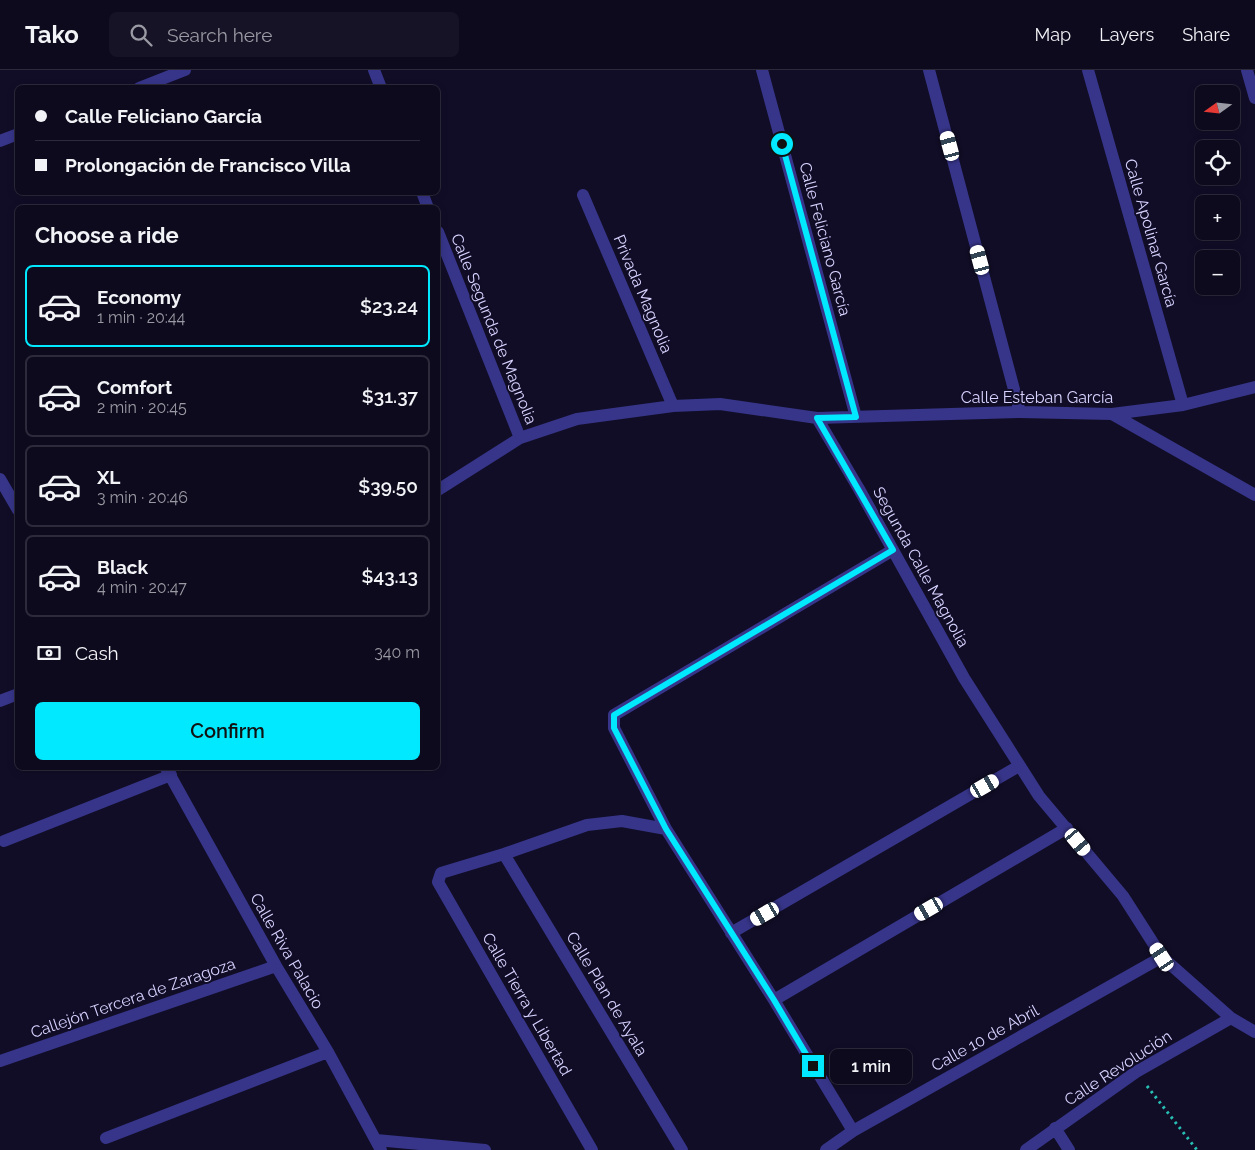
<!DOCTYPE html>
<meta charset="utf-8">
<style>
:root{--surface:#0d0a1d;--page:#161326;--text:#f1f3f6;--muted:#9a9aa4;--line:#2d2b3b;--accent:#00e9fe}
body{margin:0;font-family:Raleway,sans-serif;background:var(--page);color:var(--text);height:100vh;display:flex;flex-direction:column;font-size:19px;white-space:nowrap}
*{box-sizing:border-box;margin:0}
p{font-size:16px;color:var(--muted)}
.icon{flex:none;width:28px;height:28px;fill:none;stroke:currentColor;stroke-width:2;stroke-linecap:round;stroke-linejoin:round}
.map{position:relative;flex:1;overflow:hidden}
.details{position:absolute;left:15px;top:135px;width:425px;height:565px;display:flex;flex-direction:column;background:var(--surface);border-radius:8px;box-shadow:0 2px 8px #0003,0 0 0 1px var(--line)}
.details>*{flex:none}
.hud{position:absolute;left:15px;top:15px;width:425px;height:110px;border-radius:8px;box-shadow:0 2px 8px #0003,0 0 0 1px var(--line);display:grid;align-content:center;height:110px;padding:0 20px;background:var(--surface)}
.needle{width:32px;rotate:255deg}
.buttons{position:absolute;left:1195px;top:15px;display:grid;gap:10px}
.buttons a{display:grid;place-items:center;width:45px;height:45px;border-radius:8px;background:var(--surface);box-shadow:0 2px 8px #0003,0 0 0 1px var(--line);font-size:25px}
.end{position:absolute;width:22px;height:22px;margin:-11px;border:6px solid #00e9fe;background:#111;box-shadow:0 0 0 2px #111}
.from{border-radius:50%}
.bubble{position:absolute;height:35px;border-radius:8px;background:var(--surface);box-shadow:0 2px 8px #0003,0 0 0 1px var(--line);font-size:16px;font-weight:600;line-height:35px;text-align:center}
.car{position:absolute;width:15px;height:30px;margin:-15px -8px;border-radius:6px;box-shadow:0 0 4px 1px #0007;background:linear-gradient(#fff 24%,#345 0 40%,#fff 0 76%,#345 0 86%,#fff 0)}
.hud b{display:flex;align-items:center;gap:18px;height:48px;font-size:19px}
.hud b+b{border-top:1px solid var(--line)}
.hud i{width:12px;height:12px;background:var(--text)}
ul{padding:0;list-style:none}
li{display:flex;align-items:center;gap:15px;height:82px;margin:0 10px 8px;padding:0 10px;border:2px solid var(--line);border-radius:8px}
li div{flex:1}
li b{display:block;font-size:19px}
li em{font-style:normal;font-weight:600}
li.on{border-color:var(--accent)}
li>.icon{width:45px;height:45px;stroke-width:1.5}
h2{padding:0 20px;font-size:22px;line-height:60px}
.pay{display:flex;align-items:center;gap:12px;height:55px;padding:0 20px;font-size:19px}
.pay p{margin-inline-start:auto}
.button{display:flex;gap:10px;margin-top:auto;padding:10px 20px}
.button a{flex:1;height:58px;border-radius:8px;background:var(--accent);color:#111;font-size:20px;font-weight:600;line-height:58px;text-align:center}
header{display:flex;align-items:center;gap:30px;box-sizing:border-box;height:70px;padding:0 25px;background:var(--surface);border-bottom:1px solid var(--line)}
header strong{font-size:24px}
nav{display:flex;gap:28px;margin-inline-start:auto;font-size:18px}
.search{width:350px;height:45px;background:var(--page);display:flex;align-items:center;gap:12px;box-sizing:border-box;padding:0 18px;border-radius:8px;color:var(--muted);font-size:19px}
.map>svg:first-child{display:block}
</style>
<header>
<strong>Tako</strong>
<div class="search"><svg class="icon" aria-label="search" viewBox="0 0 24 24"><circle cx="10" cy="10" r="6"/><path d="M15 15l6 6"/></svg>Search here</div>
<nav><a>Map</a><a>Layers</a><a>Share</a></nav>
</header>
<div class="map">
<svg width="1255" height="1080" viewBox="0 0 1255 1080">
<rect width="100%" height="100%" fill="#110d27"/>
<g fill="none" stroke-linecap="round" stroke-linejoin="round">
<path stroke="#27bfb3" stroke-width="3" stroke-dasharray="2.5 4" stroke-linecap="butt" d="M1147 1016 1197 1080"/>
<path stroke="#373589" stroke-width="12" d="M374 0 381 18
M762 0 856 347
M929 0 1020 342
M1088 0 1183 335
M1247 0 1255 28
M139 18 185 0
M0 71 18 64
M422 122 428 138
M583 125 673 336
M438 162 520 368
M1112 344 1255 425
M817 348 859 419 964 608 1039 726 1123 826 1162 887 1231 948 1255 962
M0 409 18 440
M438 420 520 368 577 349 673 336 720 334 817 348 1020 342 1112 344 1183 335 1255 317
M0 631 18 624
M166 698 276 896 328 982 381 1080
M4 771 171 705
M504 784 682 1080
M731 863 1019 696
M774 930 1067 758
M0 991 276 896
M1055 1058 1069 1080
M853 1061 774 930 666 759 614 658V645L893 480
M106 1068 328 982
M376 1070 485 1080
M592 1080 438 812 441 803 504 784 587 755 622 751 666 759
M826 1080 853 1061 1162 887
M1026 1080 1136 1002 1231 948"/>
</g>
<g fill="none" stroke-linecap="round" stroke-linejoin="round">
<path stroke="#00e9fe" stroke-width="6" d="M782 74 856 347 817 348 893 480 614 645V658L666 759 774 930 813 996"/>
</g>
<g text-anchor="middle" dominant-baseline="central" stroke-width="4" stroke-linejoin="round" paint-order="stroke">
<g font-size="16" fill="#d7d3ff" stroke="#110d27">
<text transform="translate(1151 163) rotate(74)">Calle Apolinar García</text>
<text transform="translate(825 169) rotate(75)">Calle Feliciano García</text>
<text transform="translate(643 224) rotate(67)">Privada Magnolia</text>
<text transform="translate(494 259) rotate(68)">Calle Segunda de Magnolia</text>
<text x="1037" y="327">Calle Esteban García</text>
<text transform="translate(921 497) rotate(61)">Segunda Calle Magnolia</text>
<text transform="translate(287 881) rotate(60)">Calle Riva Palacio</text>
<text transform="translate(607 924) rotate(59)">Calle Plan de Ayala</text>
<text transform="translate(133 928) rotate(-19)">Callejón Tercera de Zaragoza</text>
<text transform="translate(527 934) rotate(60)">Calle Tierra y Libertad</text>
<text transform="translate(985 968) rotate(-29)">Calle 10 de Abril</text>
<text transform="translate(1118 998) rotate(-33)">Calle Revolución</text>
</g>
</g>
</svg>
<div class="buttons">
<a><svg class="needle" viewBox="-14 -14 28 28"><path d="M0-13l5 13h-10z" fill="#e53935"/><path d="M0 13l5-13h-10z" fill="#9a9aa4"/></svg></a>
<a><svg class="icon" aria-label="locate" viewBox="0 0 24 24"><circle cx="12" cy="12" r="6"/><path d="M12 2v4M12 18v4M2 12h4M18 12h4"/></svg></a>
<a>+</a>
<a>−</a>
</div>
<i class="end from" style="left:782px;top:74px"></i>
<i class="end" style="left:813px;top:996px"></i>
<div class="bubble" style="left:830px;top:979px;width:82px">1 min</div>
<i class="car" style="left:950px;top:76px;rotate:345deg"></i>
<i class="car" style="left:980px;top:190px;rotate:345deg"></i>
<i class="car" style="left:985px;top:716px;rotate:60deg"></i>
<i class="car" style="left:1078px;top:772px;rotate:140deg"></i>
<i class="car" style="left:929px;top:839px;rotate:240deg"></i>
<i class="car" style="left:765px;top:844px;rotate:240deg"></i>
<i class="car" style="left:1162px;top:887px;rotate:327deg"></i>
<div class="hud">
<b><i class="from"></i>Calle Feliciano García</b>
<b><i></i>Prolongación de Francisco Villa</b>
</div>
<section class="details">
<h2>Choose a ride</h2>
<ul>
<li class="on"><svg class="icon" aria-label="car" viewBox="0 0 24 24"><path d="M5 17H2v-5l4-1 3-4h7l3 4 3 1v5h-3M9 17h6M6 11h13"/><circle cx="7" cy="17" r="2"/><circle cx="17" cy="17" r="2"/></svg><div><b>Economy</b><p>1 min · 20:44</p></div><em>$23.24</em></li>
<li><svg class="icon" aria-label="car" viewBox="0 0 24 24"><path d="M5 17H2v-5l4-1 3-4h7l3 4 3 1v5h-3M9 17h6M6 11h13"/><circle cx="7" cy="17" r="2"/><circle cx="17" cy="17" r="2"/></svg><div><b>Comfort</b><p>2 min · 20:45</p></div><em>$31.37</em></li>
<li><svg class="icon" aria-label="car" viewBox="0 0 24 24"><path d="M5 17H2v-5l4-1 3-4h7l3 4 3 1v5h-3M9 17h6M6 11h13"/><circle cx="7" cy="17" r="2"/><circle cx="17" cy="17" r="2"/></svg><div><b>XL</b><p>3 min · 20:46</p></div><em>$39.50</em></li>
<li><svg class="icon" aria-label="car" viewBox="0 0 24 24"><path d="M5 17H2v-5l4-1 3-4h7l3 4 3 1v5h-3M9 17h6M6 11h13"/><circle cx="7" cy="17" r="2"/><circle cx="17" cy="17" r="2"/></svg><div><b>Black</b><p>4 min · 20:47</p></div><em>$43.13</em></li>
</ul>
<div class="pay"><svg class="icon" aria-label="cash" viewBox="0 0 24 24"><path d="M3 7h18v10H3z"/><circle cx="12" cy="12" r="2"/></svg>Cash<p>340 m</p></div>
<div class="button"><a>Confirm</a></div>
</section>
</div>
